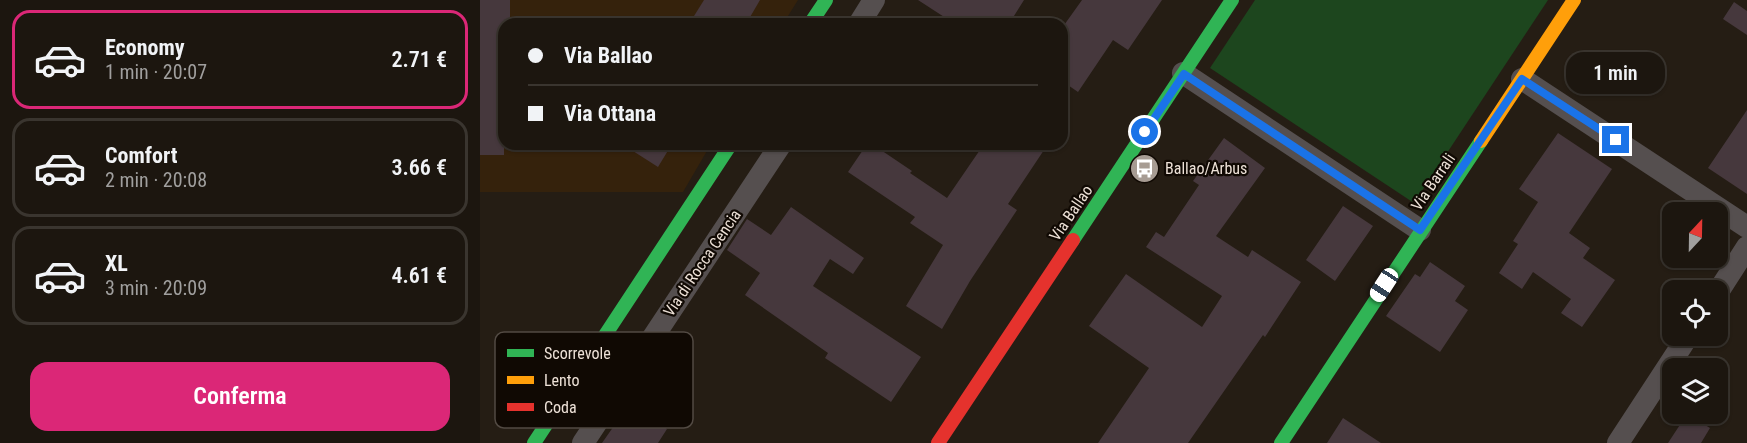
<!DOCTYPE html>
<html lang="it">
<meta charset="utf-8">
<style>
:root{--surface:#1c160f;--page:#251f18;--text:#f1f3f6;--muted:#a09f9e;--line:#3a352f;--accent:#db2777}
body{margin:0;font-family:"Roboto Condensed",sans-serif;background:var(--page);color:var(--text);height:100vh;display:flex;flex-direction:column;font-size:22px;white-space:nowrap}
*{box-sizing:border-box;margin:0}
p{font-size:20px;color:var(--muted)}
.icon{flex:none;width:33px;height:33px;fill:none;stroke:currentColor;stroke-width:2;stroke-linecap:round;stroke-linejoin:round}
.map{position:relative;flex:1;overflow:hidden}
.sheet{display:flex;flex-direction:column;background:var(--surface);width:480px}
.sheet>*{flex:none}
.top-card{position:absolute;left:18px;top:18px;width:570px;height:132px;border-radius:18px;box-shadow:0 2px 4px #0004,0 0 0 2px var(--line);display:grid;align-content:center;height:132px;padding:0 30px;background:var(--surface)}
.needle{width:39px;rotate:22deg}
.buttons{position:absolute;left:1182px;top:202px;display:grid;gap:12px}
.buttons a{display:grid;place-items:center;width:66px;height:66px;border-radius:12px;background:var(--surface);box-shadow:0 2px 4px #0004,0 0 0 2px var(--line);font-size:30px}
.end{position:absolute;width:27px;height:27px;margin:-14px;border:8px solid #1a73e8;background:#fff;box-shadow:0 0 0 3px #fff}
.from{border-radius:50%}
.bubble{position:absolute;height:42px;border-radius:18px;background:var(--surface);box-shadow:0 2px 4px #0004,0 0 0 2px var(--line);font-size:20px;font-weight:600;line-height:42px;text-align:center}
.car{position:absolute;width:18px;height:36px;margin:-18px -9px;border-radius:8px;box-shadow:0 0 4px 2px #0007;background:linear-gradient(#fff 24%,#345 0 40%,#fff 0 76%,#345 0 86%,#fff 0)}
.top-card b{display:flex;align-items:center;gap:21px;height:57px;font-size:22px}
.top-card b+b{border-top:2px solid var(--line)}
.top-card i{width:15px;height:15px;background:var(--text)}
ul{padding:10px 0 0;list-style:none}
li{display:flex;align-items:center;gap:18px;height:99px;margin:0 12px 9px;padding:0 18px;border:3px solid var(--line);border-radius:18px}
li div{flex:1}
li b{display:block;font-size:22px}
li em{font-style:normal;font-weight:600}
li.current{border-color:var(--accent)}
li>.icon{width:54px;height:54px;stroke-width:1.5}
.action{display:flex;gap:12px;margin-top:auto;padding:12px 30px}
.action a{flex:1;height:69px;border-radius:18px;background:var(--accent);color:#fff;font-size:24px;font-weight:600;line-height:69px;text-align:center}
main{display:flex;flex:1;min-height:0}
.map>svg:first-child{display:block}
</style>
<main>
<section class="sheet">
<ul>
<li class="current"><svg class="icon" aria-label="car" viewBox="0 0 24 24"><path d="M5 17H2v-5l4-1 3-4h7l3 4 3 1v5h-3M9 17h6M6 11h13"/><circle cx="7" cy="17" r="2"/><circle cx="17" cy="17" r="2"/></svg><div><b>Economy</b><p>1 min · 20:07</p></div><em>2.71 €</em></li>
<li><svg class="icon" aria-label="car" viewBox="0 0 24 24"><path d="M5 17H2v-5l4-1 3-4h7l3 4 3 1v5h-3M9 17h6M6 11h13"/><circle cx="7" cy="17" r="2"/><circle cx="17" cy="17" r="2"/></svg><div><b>Comfort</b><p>2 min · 20:08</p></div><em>3.66 €</em></li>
<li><svg class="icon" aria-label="car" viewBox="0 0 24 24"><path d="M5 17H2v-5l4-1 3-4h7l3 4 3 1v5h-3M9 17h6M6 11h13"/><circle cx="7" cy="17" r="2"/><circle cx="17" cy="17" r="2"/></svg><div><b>XL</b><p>3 min · 20:09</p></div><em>4.61 €</em></li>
</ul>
<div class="action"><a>Conferma</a></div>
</section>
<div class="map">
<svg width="1267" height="443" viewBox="0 0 1267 443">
<rect width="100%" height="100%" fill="#251d14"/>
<path fill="#35220c" d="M0 0H318L303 24H24V144H231L203 192H0Z"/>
<path fill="#1d461e" d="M775 0H1068L934 203 730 68Z"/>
<path fill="#46383d" d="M0 0H30V24H24V155H0Z
M224 0H280L266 24H209Z
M438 0H544L529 24H475Z
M602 0H682L648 50 633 40 598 92 582 81V28Z
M1254 2 1267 11V35L1243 19Z
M1267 110V194L1228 168Z
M1078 133 1132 169 1089 233 1110 248 1103 258 1135 280 1102 327 1081 313 1091 299 1053 272 1042 289 1019 273 1038 244 1033 241 1058 202 1039 189Z
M744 138 785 168 736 236 768 257 772 250 821 282 785 337 783 335 708 443H618L669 368 609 326 646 274 722 327 742 296 666 247 676 232 684 237 719 185 713 181Z
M142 144H192L178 167Z
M387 144H392L432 171 430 173 467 198 504 144H568L528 204 537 210 490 281 462 329 426 306 463 245 430 223 435 217 368 172Z
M863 206 893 226 855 281 826 260Z
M311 207 384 258 373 274 350 259 333 286 441 357 411 402 345 358 348 353 265 295 280 273 247 250 267 219 291 235Z
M950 262 985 286 975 301 988 310 960 352 906 316 935 274 940 277Z
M150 403 187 429 178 443H122Z
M1207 414 1230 428 1221 443H1188Z
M863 418 901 443H847Z"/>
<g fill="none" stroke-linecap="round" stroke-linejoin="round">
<path stroke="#554f4f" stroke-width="22" d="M379 24 394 0
M703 73 940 230
M1042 79 1267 227
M1238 292 1267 247
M103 443 301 144
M1138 443 1208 336"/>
<path stroke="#30b455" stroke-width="14" d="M330 24 346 0
M593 240 752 0
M54 443 251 144
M801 443 1001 141"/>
<path stroke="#ff9f0a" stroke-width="14" d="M1001 141 1094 0"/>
<path stroke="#e5322d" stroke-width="14" d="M458 443 593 240"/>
</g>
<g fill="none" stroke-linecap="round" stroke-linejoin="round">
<path stroke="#1a73e8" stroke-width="8" d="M665 132 704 74 940 230 1042 79 1136 140"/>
</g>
<defs>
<symbol id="bus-disc" viewBox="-11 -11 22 22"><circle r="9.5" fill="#a79c93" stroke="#100903"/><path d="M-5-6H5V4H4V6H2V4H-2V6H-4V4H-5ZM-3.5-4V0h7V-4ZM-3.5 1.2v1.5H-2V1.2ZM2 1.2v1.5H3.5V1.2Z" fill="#fff"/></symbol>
</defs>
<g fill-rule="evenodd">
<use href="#bus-disc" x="648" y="152" width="33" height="33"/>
</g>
<g text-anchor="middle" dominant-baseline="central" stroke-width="4.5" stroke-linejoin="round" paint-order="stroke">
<g font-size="16" fill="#ede1d7" stroke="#100903" text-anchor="start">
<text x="685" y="168">Ballao/Arbus</text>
</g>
<g font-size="16" fill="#ede1d7" stroke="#100903">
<text transform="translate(953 182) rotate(-56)">Via Barrali</text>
<text transform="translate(591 213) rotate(-56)">Via Ballao</text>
<text transform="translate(222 263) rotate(-56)">Via di Rocca Cencia</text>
</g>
</g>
<rect x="15" y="332" width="198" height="96" rx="9" fill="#100903" stroke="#524a43" stroke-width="1.5"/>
<rect x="27" y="349" width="27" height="8" fill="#30b455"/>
<rect x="27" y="376" width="27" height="8" fill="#ff9f0a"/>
<rect x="27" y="403" width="27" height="8" fill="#e5322d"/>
<g font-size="16" fill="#ede1d7">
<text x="64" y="359">Scorrevole</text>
<text x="64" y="386">Lento</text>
<text x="64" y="413">Coda</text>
</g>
</svg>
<div class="buttons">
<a><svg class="needle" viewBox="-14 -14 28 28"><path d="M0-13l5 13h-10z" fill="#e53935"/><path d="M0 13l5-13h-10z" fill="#a09f9e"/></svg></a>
<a><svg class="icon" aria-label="locate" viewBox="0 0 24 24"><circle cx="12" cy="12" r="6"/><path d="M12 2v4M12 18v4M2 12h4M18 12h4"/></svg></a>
<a><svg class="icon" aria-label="layers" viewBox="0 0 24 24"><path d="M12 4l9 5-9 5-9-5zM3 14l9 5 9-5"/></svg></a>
</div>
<i class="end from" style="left:665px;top:132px"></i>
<i class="end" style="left:1136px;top:140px"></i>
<div class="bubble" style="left:1086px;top:52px;width:99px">1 min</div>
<i class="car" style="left:904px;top:285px;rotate:213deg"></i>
<div class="top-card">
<b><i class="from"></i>Via Ballao</b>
<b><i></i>Via Ottana</b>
</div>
</div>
</main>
